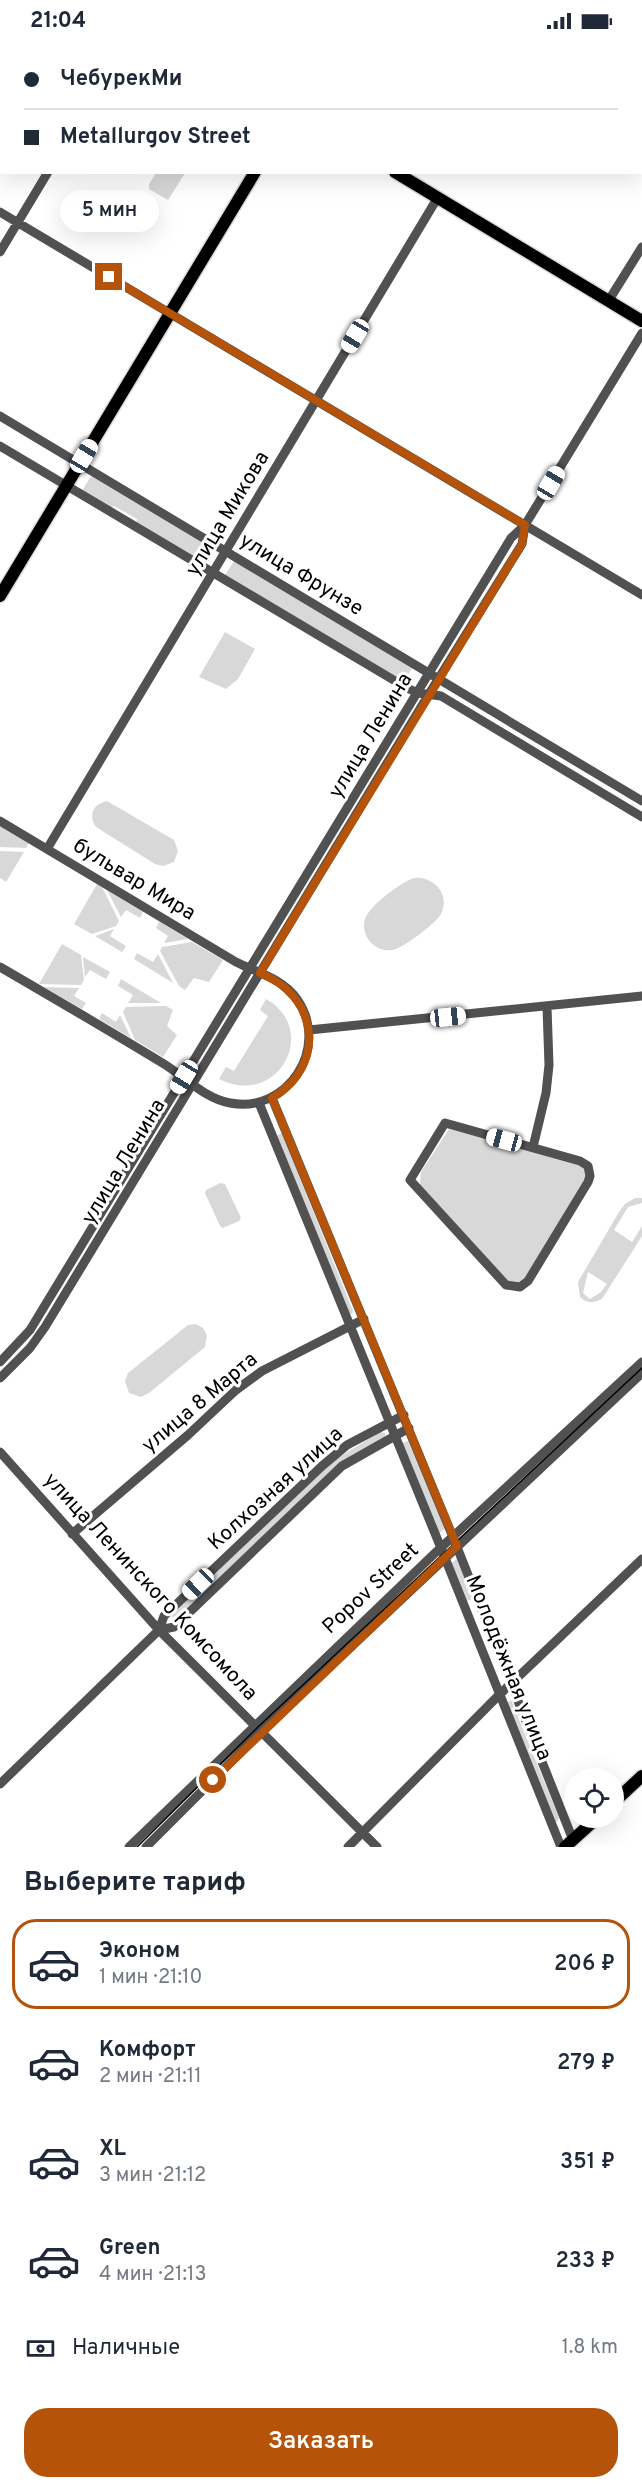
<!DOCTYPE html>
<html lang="ru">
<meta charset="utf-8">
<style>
:root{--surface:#fff;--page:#f6f6f7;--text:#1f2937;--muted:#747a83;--line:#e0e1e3;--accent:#b45309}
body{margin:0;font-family:Overpass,sans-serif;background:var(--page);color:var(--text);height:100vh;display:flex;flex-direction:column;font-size:22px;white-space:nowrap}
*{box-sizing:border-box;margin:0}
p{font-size:20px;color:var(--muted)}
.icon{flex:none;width:33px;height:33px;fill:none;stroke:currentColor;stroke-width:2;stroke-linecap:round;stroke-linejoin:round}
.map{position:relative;height:1805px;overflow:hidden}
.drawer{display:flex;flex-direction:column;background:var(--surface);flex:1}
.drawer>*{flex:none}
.hud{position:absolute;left:0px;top:0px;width:642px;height:132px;box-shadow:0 6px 24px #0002;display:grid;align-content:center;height:132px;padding:0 24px;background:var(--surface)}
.controls{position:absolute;left:564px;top:1726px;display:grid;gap:12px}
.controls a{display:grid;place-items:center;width:60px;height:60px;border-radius:50%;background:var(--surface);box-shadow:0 6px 24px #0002;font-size:30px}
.end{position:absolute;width:27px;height:27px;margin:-14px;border:8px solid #b45309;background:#fff;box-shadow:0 0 0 3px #fff}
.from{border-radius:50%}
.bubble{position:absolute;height:42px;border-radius:21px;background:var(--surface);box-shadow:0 6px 24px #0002;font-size:20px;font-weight:600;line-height:42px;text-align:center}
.car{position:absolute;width:18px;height:36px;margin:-18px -9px;border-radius:8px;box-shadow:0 0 4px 2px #0007;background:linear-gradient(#fff 24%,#345 0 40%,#fff 0 76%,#345 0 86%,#fff 0)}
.hud b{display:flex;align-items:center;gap:21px;height:57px;font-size:22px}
.hud b+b{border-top:2px solid var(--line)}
.hud i{width:15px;height:15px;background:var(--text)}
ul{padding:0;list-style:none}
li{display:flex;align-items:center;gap:18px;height:90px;margin:0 12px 9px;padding:0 12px;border:3px solid transparent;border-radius:24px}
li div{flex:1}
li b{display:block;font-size:22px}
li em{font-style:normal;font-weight:600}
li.selected{border-color:var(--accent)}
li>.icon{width:54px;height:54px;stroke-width:1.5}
h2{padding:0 24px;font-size:27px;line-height:72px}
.pay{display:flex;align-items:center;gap:15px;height:66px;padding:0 24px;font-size:22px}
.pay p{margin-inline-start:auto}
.action{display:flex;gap:12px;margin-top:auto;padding:12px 24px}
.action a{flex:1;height:69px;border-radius:24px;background:var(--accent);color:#fff;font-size:24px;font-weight:600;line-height:69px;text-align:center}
.status{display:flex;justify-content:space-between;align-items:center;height:42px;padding:0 30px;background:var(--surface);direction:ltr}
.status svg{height:16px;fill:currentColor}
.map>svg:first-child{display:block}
</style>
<div class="status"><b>21:04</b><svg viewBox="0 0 49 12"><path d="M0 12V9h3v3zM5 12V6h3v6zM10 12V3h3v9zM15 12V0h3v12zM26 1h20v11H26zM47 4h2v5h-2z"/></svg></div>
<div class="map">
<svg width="642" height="1805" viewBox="0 0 642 1805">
<rect width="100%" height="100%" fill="#fff"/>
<path fill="#d8d8d8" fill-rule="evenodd" d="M156 131H185L168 158 149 147V142Z
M91 434 214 507 204 524 136 482 137 477 114 464 110 466 82 449Z
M234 519 412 626 404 640 225 533Z
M225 590 255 607 238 637 226 647 199 635Z
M107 759 174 798 178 809 174 820 163 824 155 822 96 785C88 773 93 762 107 759Z
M0 784 29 801 26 806 0 805Z
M0 809 24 810 6 840 0 836Z
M414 836C433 834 451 852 441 872 436 881 408 902 398 906 380 915 359 896 365 877 369 864 401 840 414 836Z
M97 842 102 845 119 879 116 884 92 892 74 882Z
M107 848 143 870 140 876 126 868 121 875Z
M159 880H160L188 897 164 901 168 894 156 886Z
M114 887 110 894 126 904 122 910 95 894Z
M192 900 223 918 209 940 194 936 185 948 179 944 160 909 162 905Z
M62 902 81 913 84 938 81 943 39 942Z
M137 911 153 920 158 912 173 941 134 917Z
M83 915 110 930 106 937 90 928 85 935Z
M121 937 161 961H128L133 953 118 944Z
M44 945 79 946 74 954 86 961 82 967Z
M266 957C320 987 279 1067 219 1037L226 1025 234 1029 268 974 260 968Z
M166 964 173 968 167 984 177 993 163 1015 135 998 123 970 126 965Z
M102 971 116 980 120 973 131 996 99 977Z
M449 1087 577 1121 584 1125 586 1134 525 1237 519 1241 508 1239 420 1143 421 1130Z
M282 1091 353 1269 352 1272H350L276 1094Z
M220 1141 225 1142 241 1176 239 1179 223 1186 220 1184 205 1151 206 1148Z
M635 1156H642V1161L628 1165 614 1188 632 1200 642 1184V1194L602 1257C593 1261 587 1262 580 1255L578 1240 619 1170 625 1162ZM588 1230 607 1242 601 1250 590 1257 583 1251Z
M196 1282 203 1286 207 1293 205 1305 149 1351 141 1355 129 1351 125 1339 128 1331 188 1283Z
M380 1390 385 1391V1395L352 1413 177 1576 172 1575V1573L333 1419Z
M408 1399 446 1486 438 1492 402 1401Z
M458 1516 474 1557 466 1559 450 1522Z
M511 1658 556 1768 559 1776 557 1780 554 1779 506 1662Z"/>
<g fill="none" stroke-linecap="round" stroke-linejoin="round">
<defs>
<path id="major" d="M177 0 179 2
M395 130 642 279
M0 554 255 130
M614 1760 642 1734
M565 1805 597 1776"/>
</defs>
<use href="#major" stroke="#dbdbdb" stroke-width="15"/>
<path stroke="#515151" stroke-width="9" d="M126 2 127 0
M396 2V0
M0 170 642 553
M0 210 48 130
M609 258 642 205
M0 374 642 759
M0 404 407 646 418 651 441 654 642 775
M0 779 236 920C258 931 282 936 297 957 331 1006 287 1072 230 1061 204 1056 185 1035 164 1022 110 989 55 957 0 925
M47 807 438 155
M309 988 642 954
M272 1056 455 1500 573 1798
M259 1061 443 1511 561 1805
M445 1081 580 1119 588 1124 590 1134 588 1140 528 1239 520 1245 506 1243 410 1138Z
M533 1105 546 1051 549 1023 547 965
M0 1320 30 1288 511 496 525 483 642 291
M0 1336 30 1306 45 1285 429 652 522 502 525 483
M0 1410 159 1588 377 1805
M72 1492 188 1393 236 1348 262 1329 364 1277
M159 1588 174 1585 342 1424 409 1386
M0 1742 159 1588 164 1574 322 1424 347 1403 404 1373
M129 1805 434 1512 642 1320
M146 1805 268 1683 642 1331
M348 1805 499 1653 642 1517"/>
<use href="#major" stroke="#000" stroke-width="12"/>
<path stroke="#000" stroke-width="1.5" d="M137 1805 258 1685 642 1326"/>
</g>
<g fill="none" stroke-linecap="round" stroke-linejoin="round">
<path stroke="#b45309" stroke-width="8" d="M109 235 525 483 522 502 260 931C318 954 328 1023 272 1056L457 1504 213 1738"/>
</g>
<g text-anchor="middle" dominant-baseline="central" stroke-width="6" stroke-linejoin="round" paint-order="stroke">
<g font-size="21" fill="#000" stroke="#fff">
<text transform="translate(228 472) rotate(-59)">улица Микова</text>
<text transform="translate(301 533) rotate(31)">улица Фрунзе</text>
<text transform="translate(371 694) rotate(-59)">улица Ленина</text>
<text transform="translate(134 838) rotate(31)">бульвар Мира</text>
<text transform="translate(124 1120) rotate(-59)">улица Ленина</text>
<text transform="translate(200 1361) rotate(-40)">улица 8 Марта</text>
<text transform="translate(276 1447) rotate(-42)">Колхозная улица</text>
<text transform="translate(150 1545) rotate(47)">улица Ленинского Комсомола</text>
<text transform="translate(371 1547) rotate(-43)">Popov Street</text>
<text transform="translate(508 1626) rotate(68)">Молодёжная улица</text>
</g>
</g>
</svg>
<div class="controls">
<a><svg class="icon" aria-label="locate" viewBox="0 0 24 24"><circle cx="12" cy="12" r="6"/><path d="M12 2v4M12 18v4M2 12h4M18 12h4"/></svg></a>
</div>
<i class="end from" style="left:213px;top:1738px"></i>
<i class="end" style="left:109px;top:235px"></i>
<div class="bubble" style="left:60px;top:148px;width:99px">5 мин</div>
<i class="car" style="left:355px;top:294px;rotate:211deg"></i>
<i class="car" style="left:84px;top:414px;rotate:31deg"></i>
<i class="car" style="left:551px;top:441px;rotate:31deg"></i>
<i class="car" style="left:448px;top:975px;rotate:84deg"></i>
<i class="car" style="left:184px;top:1035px;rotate:211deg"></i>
<i class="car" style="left:504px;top:1098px;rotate:285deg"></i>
<i class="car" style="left:198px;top:1542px;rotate:226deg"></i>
<div class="hud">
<b><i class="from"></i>ЧебурекМи</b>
<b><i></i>Metallurgov Street</b>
</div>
</div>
<section class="drawer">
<h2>Выберите тариф</h2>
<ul>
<li class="selected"><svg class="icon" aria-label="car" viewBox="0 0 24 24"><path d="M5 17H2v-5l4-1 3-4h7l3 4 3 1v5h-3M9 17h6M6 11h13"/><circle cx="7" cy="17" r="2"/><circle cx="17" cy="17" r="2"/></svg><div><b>Эконом</b><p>1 мин · 21:10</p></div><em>206 ₽</em></li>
<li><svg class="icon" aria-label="car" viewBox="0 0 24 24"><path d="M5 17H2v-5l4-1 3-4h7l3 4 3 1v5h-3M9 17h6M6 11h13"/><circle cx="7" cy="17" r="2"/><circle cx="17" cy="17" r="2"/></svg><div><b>Комфорт</b><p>2 мин · 21:11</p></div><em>279 ₽</em></li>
<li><svg class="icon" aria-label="car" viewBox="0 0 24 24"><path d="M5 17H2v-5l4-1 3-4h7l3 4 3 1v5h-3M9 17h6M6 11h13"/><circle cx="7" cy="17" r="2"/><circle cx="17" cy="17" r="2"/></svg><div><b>XL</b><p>3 мин · 21:12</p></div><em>351 ₽</em></li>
<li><svg class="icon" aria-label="car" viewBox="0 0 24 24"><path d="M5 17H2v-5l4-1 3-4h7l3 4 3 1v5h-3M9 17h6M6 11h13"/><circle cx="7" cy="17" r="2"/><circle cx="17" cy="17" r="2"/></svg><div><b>Green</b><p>4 мин · 21:13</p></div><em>233 ₽</em></li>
</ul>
<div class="pay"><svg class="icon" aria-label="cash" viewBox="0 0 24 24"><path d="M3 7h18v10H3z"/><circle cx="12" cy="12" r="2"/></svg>Наличные<p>1.8 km</p></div>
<div class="action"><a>Заказать</a></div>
</section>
